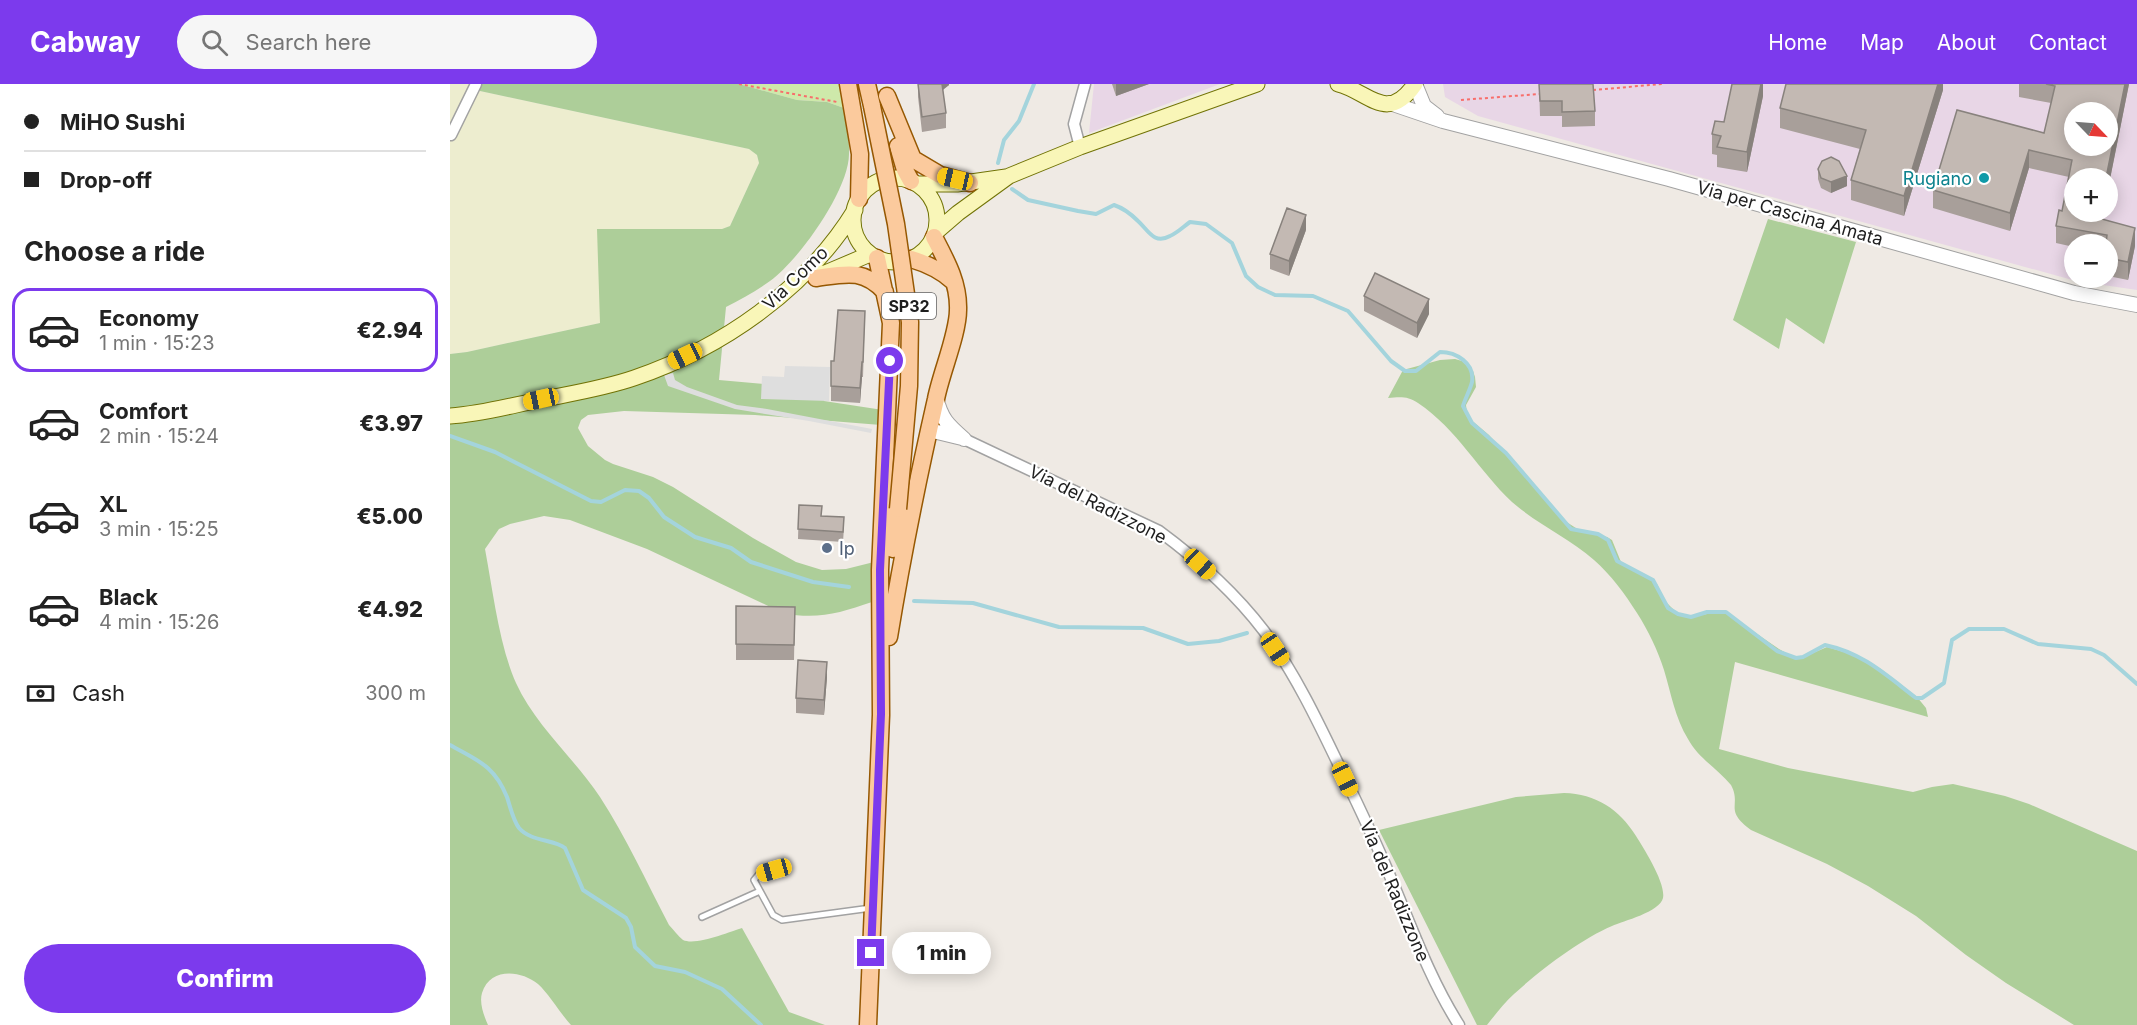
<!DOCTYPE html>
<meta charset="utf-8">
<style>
:root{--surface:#fff;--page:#f6f6f6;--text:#222;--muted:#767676;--line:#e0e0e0;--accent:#7c3aed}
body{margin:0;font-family:Inter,sans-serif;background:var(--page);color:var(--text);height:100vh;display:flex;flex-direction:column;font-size:22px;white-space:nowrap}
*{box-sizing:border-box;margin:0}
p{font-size:20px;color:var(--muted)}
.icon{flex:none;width:33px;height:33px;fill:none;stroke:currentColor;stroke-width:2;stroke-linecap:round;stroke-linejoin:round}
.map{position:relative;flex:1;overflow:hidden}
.panel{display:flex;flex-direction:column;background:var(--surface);width:450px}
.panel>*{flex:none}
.guide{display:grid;align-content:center;height:132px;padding:0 24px;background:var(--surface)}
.needle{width:39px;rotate:115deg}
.tools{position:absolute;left:1614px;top:18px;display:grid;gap:12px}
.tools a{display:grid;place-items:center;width:54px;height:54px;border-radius:50%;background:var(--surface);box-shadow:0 3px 15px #0003;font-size:30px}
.end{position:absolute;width:27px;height:27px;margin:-14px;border:8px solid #7c3aed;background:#fff;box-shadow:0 0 0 3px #fff}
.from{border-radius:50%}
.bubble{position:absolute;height:42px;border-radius:21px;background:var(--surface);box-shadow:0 3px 15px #0003;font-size:20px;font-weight:800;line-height:42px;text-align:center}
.car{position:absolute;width:18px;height:36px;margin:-18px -9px;border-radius:8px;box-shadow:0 0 4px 2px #0007;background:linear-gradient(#f5c518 24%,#345 0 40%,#f5c518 0 76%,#345 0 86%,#f5c518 0)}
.guide b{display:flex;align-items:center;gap:21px;height:57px;font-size:22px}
.guide b+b{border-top:2px solid var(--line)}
.guide i{width:15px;height:15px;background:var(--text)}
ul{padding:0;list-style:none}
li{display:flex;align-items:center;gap:18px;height:84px;margin:0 12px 9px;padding:0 12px;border:3px solid transparent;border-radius:18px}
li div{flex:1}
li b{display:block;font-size:22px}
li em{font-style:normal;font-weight:800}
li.active{border-color:var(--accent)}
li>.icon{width:54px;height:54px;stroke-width:1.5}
h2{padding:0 24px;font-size:27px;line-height:72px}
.pay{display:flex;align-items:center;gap:15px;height:66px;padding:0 24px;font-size:22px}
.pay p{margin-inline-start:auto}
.button{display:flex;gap:12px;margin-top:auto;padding:12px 24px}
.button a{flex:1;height:69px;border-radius:36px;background:var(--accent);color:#fff;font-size:24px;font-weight:800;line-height:69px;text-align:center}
header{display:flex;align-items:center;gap:36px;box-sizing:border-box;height:84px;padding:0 30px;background:var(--accent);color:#fff}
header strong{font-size:28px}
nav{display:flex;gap:33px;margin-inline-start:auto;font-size:21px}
.search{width:420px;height:54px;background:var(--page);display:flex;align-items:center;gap:15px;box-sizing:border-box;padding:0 21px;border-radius:33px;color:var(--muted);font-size:22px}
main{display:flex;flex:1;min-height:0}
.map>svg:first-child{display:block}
</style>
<header>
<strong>Cabway</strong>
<div class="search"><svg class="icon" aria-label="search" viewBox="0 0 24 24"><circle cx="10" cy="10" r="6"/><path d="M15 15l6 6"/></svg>Search here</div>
<nav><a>Home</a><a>Map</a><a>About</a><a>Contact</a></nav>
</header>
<main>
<section class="panel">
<div class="guide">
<b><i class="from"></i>MiHO Sushi</b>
<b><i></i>Drop-off</b>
</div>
<h2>Choose a ride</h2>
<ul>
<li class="active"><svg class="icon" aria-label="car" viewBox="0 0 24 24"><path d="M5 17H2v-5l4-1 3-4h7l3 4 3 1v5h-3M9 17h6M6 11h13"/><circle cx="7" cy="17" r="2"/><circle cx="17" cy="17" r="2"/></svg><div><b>Economy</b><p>1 min · 15:23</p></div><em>€2.94</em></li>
<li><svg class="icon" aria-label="car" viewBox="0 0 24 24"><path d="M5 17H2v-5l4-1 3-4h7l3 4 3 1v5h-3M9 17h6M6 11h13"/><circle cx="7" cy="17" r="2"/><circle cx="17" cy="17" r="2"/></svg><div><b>Comfort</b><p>2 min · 15:24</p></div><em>€3.97</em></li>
<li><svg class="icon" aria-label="car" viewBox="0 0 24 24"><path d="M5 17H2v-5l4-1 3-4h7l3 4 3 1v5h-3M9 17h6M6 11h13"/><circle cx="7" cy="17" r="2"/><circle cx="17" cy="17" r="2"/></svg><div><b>XL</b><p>3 min · 15:25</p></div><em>€5.00</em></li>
<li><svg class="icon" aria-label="car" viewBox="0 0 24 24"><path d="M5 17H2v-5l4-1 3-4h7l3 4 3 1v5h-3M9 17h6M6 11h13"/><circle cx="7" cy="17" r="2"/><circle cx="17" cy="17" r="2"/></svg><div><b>Black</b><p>4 min · 15:26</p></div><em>€4.92</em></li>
</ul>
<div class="pay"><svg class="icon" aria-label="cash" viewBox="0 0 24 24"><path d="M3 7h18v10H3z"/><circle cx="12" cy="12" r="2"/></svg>Cash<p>300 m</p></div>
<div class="button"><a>Confirm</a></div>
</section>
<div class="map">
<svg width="1687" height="941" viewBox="0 0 1687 941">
<rect width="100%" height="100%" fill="#efeae4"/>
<path fill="#e8d6e6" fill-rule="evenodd" d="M644 0H770L639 49Z
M993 0H1687V206L1626 197 1028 32 995 13ZM1624 28H1658V62H1624ZM1624 94H1658V128H1624ZM1624 160H1658V194H1624Z"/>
<path fill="#ededcf" d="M0 0H26L30 7 299 65 307 71 309 79 280 142 273 145 150 239 17 268 0 270Z"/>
<path fill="#cee9aa" d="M289 0H390L394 24 377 18 347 16Z"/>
<path fill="#adce99" d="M26 0H289L347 16 377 18 394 24C395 39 400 55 399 70 399 106 349 176 320 197 306 207 291 215 276 223L269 296 372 305 374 317 433 326 431 341 305 331 174 327 138 331 131 336 128 344 138 362 155 376 163 380 203 393 223 403 303 454 346 478 372 486 396 485 424 478 422 518C390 529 367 536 333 529L197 465 120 436 94 432 60 440 49 445 35 465C43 507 49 561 66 599 85 641 124 674 150 713 176 753 197 799 219 841 224 846 228 852 233 856 246 862 279 848 292 844L339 928 375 941H121C110 929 99 910 88 900 71 886 40 883 32 909 29 919 34 932 38 941H0V270L17 268 150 239 147 145H272L280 142 309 79 307 71 299 65 30 7Z
M1318 135 1406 158 1374 260 1336 234 1329 265 1283 236Z
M1005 275 1012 277 1023 287 1025 293 1026 303 1016 321 1017 330 1020 335 1039 351 1115 437 1132 448 1157 453 1162 456 1171 478 1175 482 1202 495 1207 500 1215 517 1228 530 1246 532 1262 529 1278 530 1329 565 1345 574 1356 572 1377 563 1411 573 1431 585 1467 613 1476 624 1478 633 1285 578 1269 665 1338 684 1463 708 1482 703 1503 700 1555 712 1579 720 1687 767V941H1624L1556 899 1516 871 1466 832 1418 802 1377 780 1301 746C1273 725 1292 722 1281 701 1268 685 1248 674 1238 655 1225 634 1221 609 1214 586 1208 567 1198 546 1187 529 1175 510 1161 491 1144 476 1119 454 1087 440 1062 418 1029 387 1007 345 968 319 958 312 950 313 938 314L953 286 990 276Z
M1114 709C1146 710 1169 725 1186 752 1194 765 1216 799 1213 814 1210 828 1173 837 1162 842 1131 855 1089 887 1064 910 1054 919 1045 931 1037 941H1027L929 746 1066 713Z"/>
<path fill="#dedede" d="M335 282 380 283 379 317 311 315 312 292 334 293Z
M223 289 225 296 237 303 287 321 317 325 422 345 421 349 359 337 285 325 218 302 214 291Z"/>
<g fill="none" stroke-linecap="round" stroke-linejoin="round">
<path stroke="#a4d4dc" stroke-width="4" d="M548 79 554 56 569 37 584 0
M562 105 578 116 628 127 646 130 664 121C673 124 681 130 688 137 698 146 704 161 720 152 727 149 733 143 740 138L756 140 782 159 796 192 808 203 825 211 863 212 898 227 941 277 955 287H966L990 268C1006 268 1025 279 1022 298 1020 306 1015 315 1013 322L1022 339 1056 369 1121 445 1148 450 1158 456 1167 477 1203 496 1218 524 1228 530 1241 533 1257 528H1276L1327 567 1346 574 1353 573 1375 561C1413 569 1436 591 1466 614H1472L1494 599 1502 556 1519 545H1554L1588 560 1641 565 1654 571 1687 600
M0 352 45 368 141 417 151 418 175 406 189 407 199 414 214 433 245 453 281 464 301 478 363 498 399 503
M464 517 523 519 609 543 693 544 738 560 769 557 797 549
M0 661C28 677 44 681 57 713 60 722 63 736 69 744 81 758 104 755 115 764L133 806 176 834 181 843 185 863 205 882 235 888 272 905 311 941"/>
<defs>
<path id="service" d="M324 786 309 790 304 796 323 831 332 836 421 824
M252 833 310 807"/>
<path id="minor" d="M1 51 26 0
M630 63 624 40 635 0
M514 355 709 447C747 475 785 509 814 547 847 592 871 644 895 694 908 721 921 748 933 776 958 832 976 889 1009 941"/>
<path id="tertiary" d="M965 0 974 22 987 32
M940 19 993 37 1219 95 1624 209 1687 221
M486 313C491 335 498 341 514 355
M479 346 512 354"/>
<path id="secondary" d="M888 0C918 7 937 41 965 0
M403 136a42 42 0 1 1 84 0a42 42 0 1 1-84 0Z
M467 100H507L556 93
M486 148 508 129 559 92 630 63 807 0
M373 190 420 170
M0 332C32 330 63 321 94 315 124 309 155 304 184 294 272 264 356 206 405 126"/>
<path id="primary" d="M398 0 410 70 409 115
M417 0 422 22
M437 12 463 75 490 91 520 99
M448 62 455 86 461 97
M461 175C478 180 491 186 504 198
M366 194C395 190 413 184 435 208
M443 465 448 425
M439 553C452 473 468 394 486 315 491 289 508 250 508 226 509 199 496 176 484 153
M418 941 431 631 430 486 441 239 427 174"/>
</defs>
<use href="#service" stroke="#a2a2a2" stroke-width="8"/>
<use href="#minor" stroke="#a2a2a2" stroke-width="13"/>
<use href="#tertiary" stroke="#a2a2a2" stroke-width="16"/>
<use href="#secondary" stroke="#717306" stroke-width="17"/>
<use href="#primary" stroke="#965802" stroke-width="19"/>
<path stroke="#f86e6b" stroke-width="2" stroke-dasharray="3 3" stroke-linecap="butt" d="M289 0 387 18
M1143 6 1212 0
M1011 16 1089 10"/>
<use href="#service" stroke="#fff" stroke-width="5"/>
<use href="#minor" stroke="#fff" stroke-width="10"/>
<use href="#tertiary" stroke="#fff" stroke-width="14"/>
<use href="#secondary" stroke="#f9f6b8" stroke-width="15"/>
<use href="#primary" stroke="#fbca9d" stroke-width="16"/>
<defs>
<path id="primary-bridge" d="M422 22 446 140 460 238 459 302 448 425"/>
</defs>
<use href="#primary-bridge" stroke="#965802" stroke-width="19" stroke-linecap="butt"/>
<use href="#primary-bridge" stroke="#fbca9d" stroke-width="16"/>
</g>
<path fill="#a89f9a" d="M468 0H499V1L493 6 496 29V44L472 48 468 13Z
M662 0H699L666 12Z
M1089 0 1145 27V42L1112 43V32H1090Z
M1313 0V12L1297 88 1267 83V71L1262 70V50Z
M1493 0V6L1454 132 1401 116V96L1410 65 1330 44V24Z
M1569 0H1679L1658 105V94L1651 135 1685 162 1678 196 1658 192V160H1624V163L1606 159V142L1612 127 1619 93 1579 84 1560 147 1483 124V106L1594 49 1601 19 1569 13Z
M1368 85 1397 102 1381 109 1371 104 1368 95Z
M856 146 839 192 820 185V170Z
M914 212 979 230 967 254 914 227Z
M415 227 413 293H412L410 319 381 317V302L384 277Z
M349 421 394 443 393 458 348 455Z
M286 522 345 523 344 576H286Z
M377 593 374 631 346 629V614Z"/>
<path fill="#88827d" d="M491 0H499V1L491 7Z
M666 0H699L666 12Z
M1311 0H1313V12L1297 88V68Z
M1488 0H1493V6L1454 132V112Z
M1675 0H1679L1658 105V94H1656Z
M1579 66V84L1560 147V129Z
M1397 92V102L1381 109V98Z
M1649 128H1653L1648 149V134Z
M856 131V146L839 192V177Z
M1685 144V162L1678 196V178Z
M979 215V230L967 254V239Z
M412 278V293L410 319V304Z
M377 578V593L374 631V616Z"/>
<path fill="#c3b9b3" stroke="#88827d" stroke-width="1.5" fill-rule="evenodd" d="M468 0H492L496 29 472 33Z
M1089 0H1143L1145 27 1112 28V17H1090Z
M1282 0H1311L1297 68 1267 63 1271 52 1262 50 1265 37 1274 38Z
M1336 0H1488L1454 112 1401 96 1416 46 1330 24Z
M1596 0H1675L1656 94H1624V128H1649L1648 134 1685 144 1678 178 1658 174V160H1656L1657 151 1606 142 1609 126 1612 127 1622 76 1579 66 1560 129 1483 106 1507 26 1594 49 1605 2ZM1624 28H1658V62H1624Z
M1381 73 1389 77 1397 92 1381 98 1371 94 1368 85 1372 77Z
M837 124 856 131 839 177 820 170Z
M925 189 979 215 967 239 914 212Z
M388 226 415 227 413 278H412L410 304 381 302V277H384Z
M349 421 372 422 371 432 394 433 393 448 348 445Z
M286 522 345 523 344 561 286 560Z
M348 576 377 578 374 616 346 614Z"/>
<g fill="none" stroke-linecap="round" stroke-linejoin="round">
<path stroke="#7c3aed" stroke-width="8" d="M421 869 431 630 430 486 440 277"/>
</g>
<circle fill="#0f9aa8" stroke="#fff" stroke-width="2" cx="1534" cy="94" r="6"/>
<circle fill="#5c6f8a" stroke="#fff" stroke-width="2" cx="377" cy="464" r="6"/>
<g text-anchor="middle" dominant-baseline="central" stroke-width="4.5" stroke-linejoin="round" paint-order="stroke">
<rect fill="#fff" stroke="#626262" stroke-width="1.5" x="432" y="209" width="54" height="26" rx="4.5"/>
<g font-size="16" font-weight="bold" fill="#1e1e1e">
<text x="459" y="222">SP32</text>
</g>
<g font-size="18" fill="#0d838f" stroke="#fff" text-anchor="end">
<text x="1522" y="94">Rugiano</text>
</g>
<g font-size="18" fill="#1e1e1e" stroke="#fff">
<text transform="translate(1340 129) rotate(16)">Via per Cascina Amata</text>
<text transform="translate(345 194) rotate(-44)">Via Como</text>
<text transform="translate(648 420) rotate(27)">Via del Radizzone</text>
<text transform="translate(945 807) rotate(67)">Via del Radizzone</text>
</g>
<g font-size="18" fill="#4e5e75" stroke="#fff" text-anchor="start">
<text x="389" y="464">Ip</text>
</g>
</g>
</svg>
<div class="tools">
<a><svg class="needle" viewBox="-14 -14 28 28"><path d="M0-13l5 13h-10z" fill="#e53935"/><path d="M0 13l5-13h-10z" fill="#767676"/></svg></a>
<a>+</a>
<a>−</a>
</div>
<i class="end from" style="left:440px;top:277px"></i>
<i class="end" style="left:421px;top:869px"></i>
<div class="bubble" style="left:442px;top:848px;width:99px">1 min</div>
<i class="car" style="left:505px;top:95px;rotate:283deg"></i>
<i class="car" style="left:235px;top:272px;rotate:245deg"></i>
<i class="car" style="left:91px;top:315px;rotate:258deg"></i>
<i class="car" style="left:750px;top:480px;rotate:133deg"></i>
<i class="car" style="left:825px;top:565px;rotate:146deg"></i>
<i class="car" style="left:895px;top:695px;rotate:155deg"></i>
<i class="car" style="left:324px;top:786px;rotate:254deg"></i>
</div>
</main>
